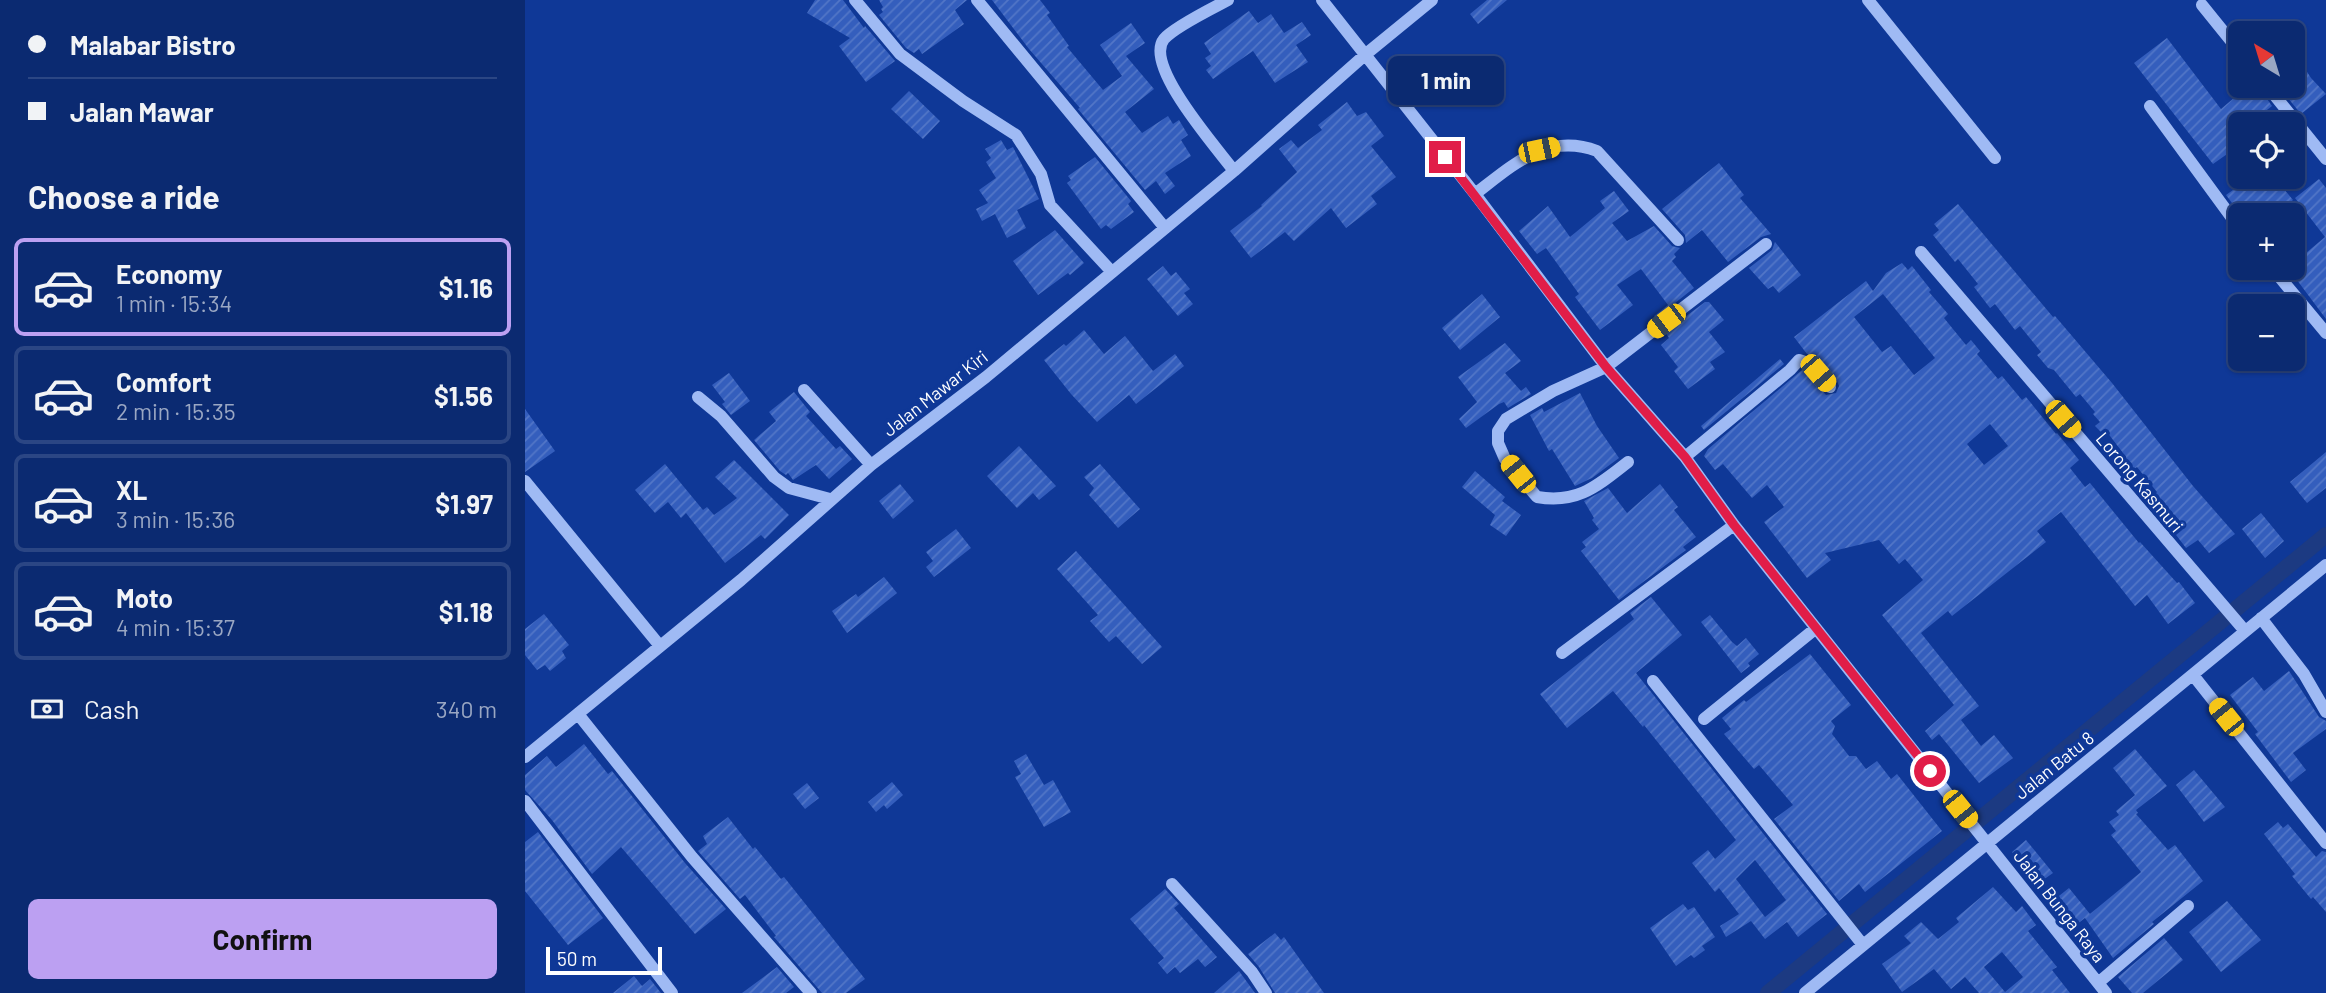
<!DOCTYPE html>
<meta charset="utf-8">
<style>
:root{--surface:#0b2a71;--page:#143276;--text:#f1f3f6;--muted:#9aa7c3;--line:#2b4684;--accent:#bca0f2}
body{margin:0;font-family:Barlow,sans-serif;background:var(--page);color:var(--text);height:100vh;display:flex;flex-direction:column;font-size:26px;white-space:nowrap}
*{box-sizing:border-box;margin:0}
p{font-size:23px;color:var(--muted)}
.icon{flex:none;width:38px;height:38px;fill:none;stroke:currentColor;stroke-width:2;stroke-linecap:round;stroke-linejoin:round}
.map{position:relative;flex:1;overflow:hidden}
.drawer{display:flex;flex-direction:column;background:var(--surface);width:525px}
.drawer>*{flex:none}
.top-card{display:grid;align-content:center;height:154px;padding:0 28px;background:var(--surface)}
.needle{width:46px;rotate:322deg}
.buttons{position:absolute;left:1703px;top:21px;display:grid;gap:14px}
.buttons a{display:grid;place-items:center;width:77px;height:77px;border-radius:10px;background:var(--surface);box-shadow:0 2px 5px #0004,0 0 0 2px var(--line);font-size:35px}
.scale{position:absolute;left:21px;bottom:18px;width:116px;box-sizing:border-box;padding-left:7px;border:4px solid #fff;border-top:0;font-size:19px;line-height:24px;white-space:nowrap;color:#fff;-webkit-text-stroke:5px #0f3897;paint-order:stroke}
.end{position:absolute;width:32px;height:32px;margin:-16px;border:9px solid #e11d48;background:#fff;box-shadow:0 0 0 4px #fff}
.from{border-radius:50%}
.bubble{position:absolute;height:49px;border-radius:10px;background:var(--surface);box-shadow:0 2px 5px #0004,0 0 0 2px var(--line);font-size:23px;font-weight:700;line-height:49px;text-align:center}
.car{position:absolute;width:21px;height:42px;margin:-21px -10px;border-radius:9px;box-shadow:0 0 5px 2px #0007;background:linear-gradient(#f5c518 24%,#345 0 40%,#f5c518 0 76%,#345 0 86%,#f5c518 0)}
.top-card b{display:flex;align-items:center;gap:24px;height:66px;font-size:26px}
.top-card b+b{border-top:2px solid var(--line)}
.top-card i{width:18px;height:18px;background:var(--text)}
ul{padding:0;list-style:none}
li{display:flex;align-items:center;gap:21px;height:98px;margin:0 14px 10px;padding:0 14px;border:4px solid var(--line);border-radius:10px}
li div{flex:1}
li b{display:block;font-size:26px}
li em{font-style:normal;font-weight:700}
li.on{border-color:var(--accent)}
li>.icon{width:63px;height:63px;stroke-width:1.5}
h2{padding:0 28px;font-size:32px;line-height:84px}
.pay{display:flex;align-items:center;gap:18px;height:77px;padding:0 28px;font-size:26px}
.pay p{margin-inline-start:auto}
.primary-button{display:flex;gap:14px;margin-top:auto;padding:14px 28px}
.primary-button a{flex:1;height:80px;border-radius:10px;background:var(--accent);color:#111;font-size:28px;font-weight:700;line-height:80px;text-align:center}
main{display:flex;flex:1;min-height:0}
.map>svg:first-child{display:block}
</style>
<main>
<section class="drawer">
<div class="top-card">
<b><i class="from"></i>Malabar Bistro</b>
<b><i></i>Jalan Mawar</b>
</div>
<h2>Choose a ride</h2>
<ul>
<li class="on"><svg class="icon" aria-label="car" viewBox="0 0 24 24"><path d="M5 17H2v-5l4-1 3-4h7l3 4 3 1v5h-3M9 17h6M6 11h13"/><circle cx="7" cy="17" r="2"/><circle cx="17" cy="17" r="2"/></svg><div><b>Economy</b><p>1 min · 15:34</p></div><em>$1.16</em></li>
<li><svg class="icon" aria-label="car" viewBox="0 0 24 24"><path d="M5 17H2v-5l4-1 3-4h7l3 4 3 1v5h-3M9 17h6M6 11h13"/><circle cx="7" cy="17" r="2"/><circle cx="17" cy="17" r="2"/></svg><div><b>Comfort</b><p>2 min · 15:35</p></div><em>$1.56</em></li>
<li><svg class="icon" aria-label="car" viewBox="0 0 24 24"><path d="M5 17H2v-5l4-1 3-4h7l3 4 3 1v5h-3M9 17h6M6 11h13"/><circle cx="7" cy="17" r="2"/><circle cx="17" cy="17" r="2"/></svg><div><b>XL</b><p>3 min · 15:36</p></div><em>$1.97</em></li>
<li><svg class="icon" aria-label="car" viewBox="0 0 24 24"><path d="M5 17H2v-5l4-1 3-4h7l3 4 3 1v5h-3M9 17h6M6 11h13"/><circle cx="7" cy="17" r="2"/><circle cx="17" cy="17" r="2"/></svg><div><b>Moto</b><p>4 min · 15:37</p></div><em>$1.18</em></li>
</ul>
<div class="pay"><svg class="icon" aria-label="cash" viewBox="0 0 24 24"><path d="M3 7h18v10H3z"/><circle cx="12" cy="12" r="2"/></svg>Cash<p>340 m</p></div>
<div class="primary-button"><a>Confirm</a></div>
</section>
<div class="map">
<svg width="1801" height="993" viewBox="0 0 1801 993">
<defs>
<pattern id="building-hatch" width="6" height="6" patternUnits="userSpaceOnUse" patternTransform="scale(1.75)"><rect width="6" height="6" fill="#345ebd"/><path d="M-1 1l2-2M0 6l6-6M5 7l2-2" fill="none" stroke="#5276c7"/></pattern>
</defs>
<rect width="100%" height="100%" fill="#0f3897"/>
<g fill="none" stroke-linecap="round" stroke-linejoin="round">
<path stroke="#1c3a82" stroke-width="16" d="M1243 993 1801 535"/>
</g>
<path fill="url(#building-hatch)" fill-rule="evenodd" d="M290 0H318L339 28 340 26 370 61 341 82 314 46 325 38 282 13Z
M354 0H442L430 10 439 24 397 54 394 49 389 53 381 48 354 15 358 12 356 9 358 7Z
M467 0H515L525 13 522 15 544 46 542 47 578 90 597 76 575 45 606 23 620 43 601 56 629 89 600 112 617 133 643 116 648 124 654 120 663 135 656 140 666 156 640 173 650 186 640 194 631 181 620 190 553 109 555 108 504 49Z
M962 0H982L953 24 945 14Z
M724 11 733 23 746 14 759 33 777 22 786 35 771 45 783 62 750 83 728 51 688 79 681 70 686 66 680 58 686 54 679 43Z
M1642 38 1696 109 1723 86H1733L1747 106 1724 124H1715V145L1688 164 1609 63Z
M1768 50 1786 78 1801 94 1776 114 1753 86H1768Z
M384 91 415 121 398 139 366 109Z
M822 102 832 116 841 112 859 136 846 146 871 177 846 196 852 204 821 228 806 208 769 241 760 232 726 258 705 231 737 206 736 205 772 172 754 149 766 140 773 148 797 130 793 125Z
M476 140 482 150 488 147 514 199 492 210 501 228 482 238 470 214 457 221 451 209 463 203 454 190 471 178 461 162 466 158 460 149Z
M570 157 606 201 603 204 609 212 586 229 581 225 576 229 542 183 546 180 543 176Z
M1194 163 1219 195 1215 198 1246 234 1236 237 1203 262 1177 230 1161 243 1160 235 1137 209Z
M1726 177H1749L1768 200 1749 215H1716L1701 195Z
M1794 179 1801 188V319L1763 268H1768V264L1800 237 1770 198Z
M1089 191 1104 211 1087 223 1102 241 1129 226 1147 246 1155 248 1149 254 1151 257 1147 261 1169 288 1131 318 1129 316 1143 305 1116 269 1092 285 1108 305 1075 330 1050 297 1054 294 1021 248 1012 254 994 231 1023 206 1045 237 1080 208 1075 201Z
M1433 204 1528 317 1530 316 1587 383 1668 486 1710 534 1684 553 1673 540 1661 548 1645 527 1652 521 1629 496 1632 492 1612 467 1608 470 1599 459 1601 457 1582 432 1579 435 1570 426 1575 422 1568 414 1570 412 1555 394 1551 397 1529 370 1523 368 1512 355 1516 352 1495 326 1490 330 1470 304 1465 308 1449 287 1453 284 1433 259 1430 262 1408 235 1414 230 1409 224Z
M530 230 559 263 545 275 543 273 513 295 488 261Z
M1250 242 1276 275 1254 293 1248 286 1243 289 1224 268 1247 250Z
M1377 263 1383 270 1387 266 1406 290 1404 292 1423 314 1419 318 1441 345 1446 340 1455 351 1452 354 1473 379 1477 376 1497 400 1501 397 1531 434 1532 433 1554 460 1545 468 1560 487 1565 483 1614 543 1615 542 1652 583 1654 582 1670 603 1643 624 1622 595 1610 606 1536 512 1512 531 1521 542 1427 616 1423 611 1396 633 1454 706 1436 720 1456 746 1469 735 1488 758 1454 783 1414 734 1407 740 1400 731 1429 705 1357 615 1398 580 1380 559 1374 564 1354 540 1300 553 1306 560 1282 578 1239 522 1259 507 1242 485 1227 498 1198 464 1190 470 1179 456 1183 449 1277 370 1281 372 1301 395 1311 393 1314 386 1312 381 1293 358 1282 354 1269 337 1341 281 1348 291 1361 273ZM1358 294 1410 358 1389 375 1366 346 1357 352 1329 317ZM1465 424 1483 446 1459 465 1442 444Z
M638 266 646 276 651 272 665 289 659 293 668 304 653 316 622 279Z
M957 294 975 317 935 350 917 328Z
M1180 302H1184L1199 320 1184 332 1200 352 1185 362 1190 369 1163 389 1149 371 1153 367 1136 345 1144 338 1140 332Z
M559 330 579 354 600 336 628 371 650 354 659 366 611 404 604 395 572 422 546 394 519 360 539 344 541 346Z
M980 343 996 361 980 373 996 391 1001 387 1006 394 983 408 979 402 974 404 941 428 934 419 952 402 933 377Z
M1255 359 1259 364 1179 430 1176 426Z
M204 373 225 401 206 415 197 404 200 402 187 385Z
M269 392 285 412 281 416 311 449 315 446 327 459 304 479 291 465 268 480 263 473 261 475 255 471 229 440 251 421 244 412Z
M1055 393 1072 426 1094 458 1067 478 1050 486 1027 449 1024 451 1005 415 1017 408 1019 412Z
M0 409 30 451 0 472Z
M494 446 531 486 514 500 508 493 492 508 462 476Z
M1801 452V488L1782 503 1765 482Z
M209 460 264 515 240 539 236 535 200 563 161 513 156 518 143 502 130 513 110 490 140 464 178 510 182 507 189 515 212 498 190 477Z
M575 464 615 509 593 528 564 495 569 488 559 477Z
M950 471 980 497 977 501 996 515 981 536 965 525 970 515 937 487Z
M375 484 389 501 368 519 354 501Z
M1135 484 1153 507 1149 510 1171 537 1158 547 1161 550 1094 600 1056 551 1061 547 1057 542 1074 529 1067 520 1069 518 1059 501 1083 488 1102 513Z
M1736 513 1759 541 1740 558 1717 529Z
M431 529 446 548 409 577 401 567 408 561 401 552Z
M551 551 637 647 617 664 591 636 584 642 565 621 573 615 532 569Z
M359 577 372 593 322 633 307 611 331 594 333 597Z
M1126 597 1157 635 1111 673 1302 914 1273 937 1262 922 1240 939 1226 921 1201 937 1195 926 1214 914 1194 888 1190 892 1167 863 1183 850 1190 859 1211 840 1119 725 1118 727 1088 691 1042 728 1015 694 1109 619 1105 613ZM1230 860 1261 900 1240 917 1211 879Z
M19 614 44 645 37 651 41 658 25 671 20 665 12 670 0 655V629Z
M1185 615 1207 642 1212 646 1221 638 1234 654 1223 663 1225 666 1216 673 1176 622Z
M1285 654 1326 705 1306 721 1310 726 1307 734 1324 756H1331L1341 769 1352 761 1366 779 1372 774 1417 831 1340 892 1334 884 1314 901 1249 819 1268 805 1234 765 1229 769 1199 734 1206 729 1197 718 1219 700 1221 702Z
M1764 671 1794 717 1801 721V729L1768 753 1781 770 1766 782 1730 734 1733 732 1705 695 1728 677 1739 691Z
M59 744 83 774 87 771 160 863 201 909 170 934 96 847 67 874 27 820 0 790V775L22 756 31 767Z
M1610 749 1642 786 1611 810 1613 813 1611 814 1643 850 1650 845 1678 881 1627 922 1629 924 1588 958 1560 918 1616 872 1586 835 1591 831 1584 822 1594 815 1591 811 1610 795 1588 768Z
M501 754 519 785 528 780 546 812 519 827 490 777 496 774 489 761Z
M1669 770 1700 807 1679 822 1651 785Z
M367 782 378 795 362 809 359 805 351 812 343 802Z
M282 783 294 798 280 809 268 794Z
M203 817 228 849 230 847 256 879 259 877 340 979 321 993H297L249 937 251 936 220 895 215 899 173 851 182 844 178 836Z
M1753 822 1758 828 1763 824 1791 857 1797 851 1801 852V912L1788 897 1786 899 1767 876 1770 874 1739 834Z
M13 832 78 918 43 945 0 891V842Z
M1501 840 1528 873 1511 885 1487 852Z
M1468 887 1491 912 1497 906 1511 925 1503 931 1532 967 1527 970 1545 993H1454L1440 977 1426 989 1409 969 1377 992 1357 964 1386 943 1379 936 1396 922 1413 939 1434 922 1431 918ZM1477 952 1498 977 1480 992 1459 967Z
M1544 888 1565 914 1546 929 1525 903Z
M640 889 654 904 649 908 692 957 680 967 673 959 655 973 650 967 642 974 633 963 639 958 605 919Z
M1702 901 1736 940 1696 972 1664 932Z
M1158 904 1163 910 1169 907 1190 937 1177 946 1180 950 1169 958 1166 955 1151 966 1125 928Z
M750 933 756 940 759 937 799 993H750L734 967 723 954Z
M1639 938 1658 960 1618 993H1607L1593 977Z
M252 967 269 987 261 993H217Z
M714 971 730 993H689Z
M109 976 117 986 125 979 136 993H88Z"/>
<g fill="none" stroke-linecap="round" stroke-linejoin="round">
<path stroke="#9fbaf4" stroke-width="12" d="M330 0 375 54 438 101 491 135 516 174 525 205 587 272
M452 0 640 228
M703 0C688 8 649 27 639 39 618 65 692 148 709 171
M797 0 950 194 1081 367 1160 457 1209 525 1581 993
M1343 0 1470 158
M1677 5 1715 52
M1742 86 1801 159
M1625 106 1715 229
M950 194C988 165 1022 132 1072 151L1153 240
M1396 252 1720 631
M1747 268 1801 333
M279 390 346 465
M173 397 196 416 249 477 264 488 305 499
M1160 457 1265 370 1274 360 1286 364 1305 387
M1103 462C1072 486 1053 504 1012 497L980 459 973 443V431L981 419 1028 391 1081 367 1241 244
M0 481 135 646
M1736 618 1779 674 1801 712
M1037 653 1209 525
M1668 675 1801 843
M1128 681 1338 945
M53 714 167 857 286 993
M1179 719 1290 629
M0 757 216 580 346 465 461 377 709 171 841 54 907 0
M0 801 147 993
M647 884 727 972 741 993
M1573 983 1663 906
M1280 993 1801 565"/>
</g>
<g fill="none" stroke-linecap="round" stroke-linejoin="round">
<path stroke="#e11d48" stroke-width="9" d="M920 157 1081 367 1160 457 1209 525 1405 771"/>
</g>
<g text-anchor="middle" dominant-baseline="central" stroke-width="7" stroke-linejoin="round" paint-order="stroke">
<g font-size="18" fill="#fff" stroke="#0f3897">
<text transform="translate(410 393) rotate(-38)">Jalan Mawar Kiri</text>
<text transform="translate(1615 482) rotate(50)">Lorong Kasmuri</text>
<text transform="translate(1529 765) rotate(-39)">Jalan Batu 8</text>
<text transform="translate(1535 906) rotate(52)">Jalan Bunga Raya</text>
</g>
</g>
</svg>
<div class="buttons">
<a><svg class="needle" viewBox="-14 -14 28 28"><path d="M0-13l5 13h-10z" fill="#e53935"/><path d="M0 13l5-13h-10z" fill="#9aa7c3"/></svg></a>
<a><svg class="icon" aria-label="locate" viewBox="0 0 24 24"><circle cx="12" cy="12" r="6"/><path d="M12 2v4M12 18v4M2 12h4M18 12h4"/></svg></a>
<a>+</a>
<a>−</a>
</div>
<div class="scale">50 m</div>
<i class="end from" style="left:1405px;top:771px"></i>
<i class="end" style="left:920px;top:157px"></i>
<div class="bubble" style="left:863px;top:56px;width:116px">1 min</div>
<i class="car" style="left:1014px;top:150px;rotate:78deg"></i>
<i class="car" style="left:1141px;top:321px;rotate:233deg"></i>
<i class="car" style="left:1293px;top:373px;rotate:139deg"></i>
<i class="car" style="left:1538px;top:419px;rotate:139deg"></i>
<i class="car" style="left:993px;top:474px;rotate:321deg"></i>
<i class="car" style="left:1701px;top:717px;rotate:321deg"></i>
<i class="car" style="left:1435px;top:809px;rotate:141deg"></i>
</div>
</main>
